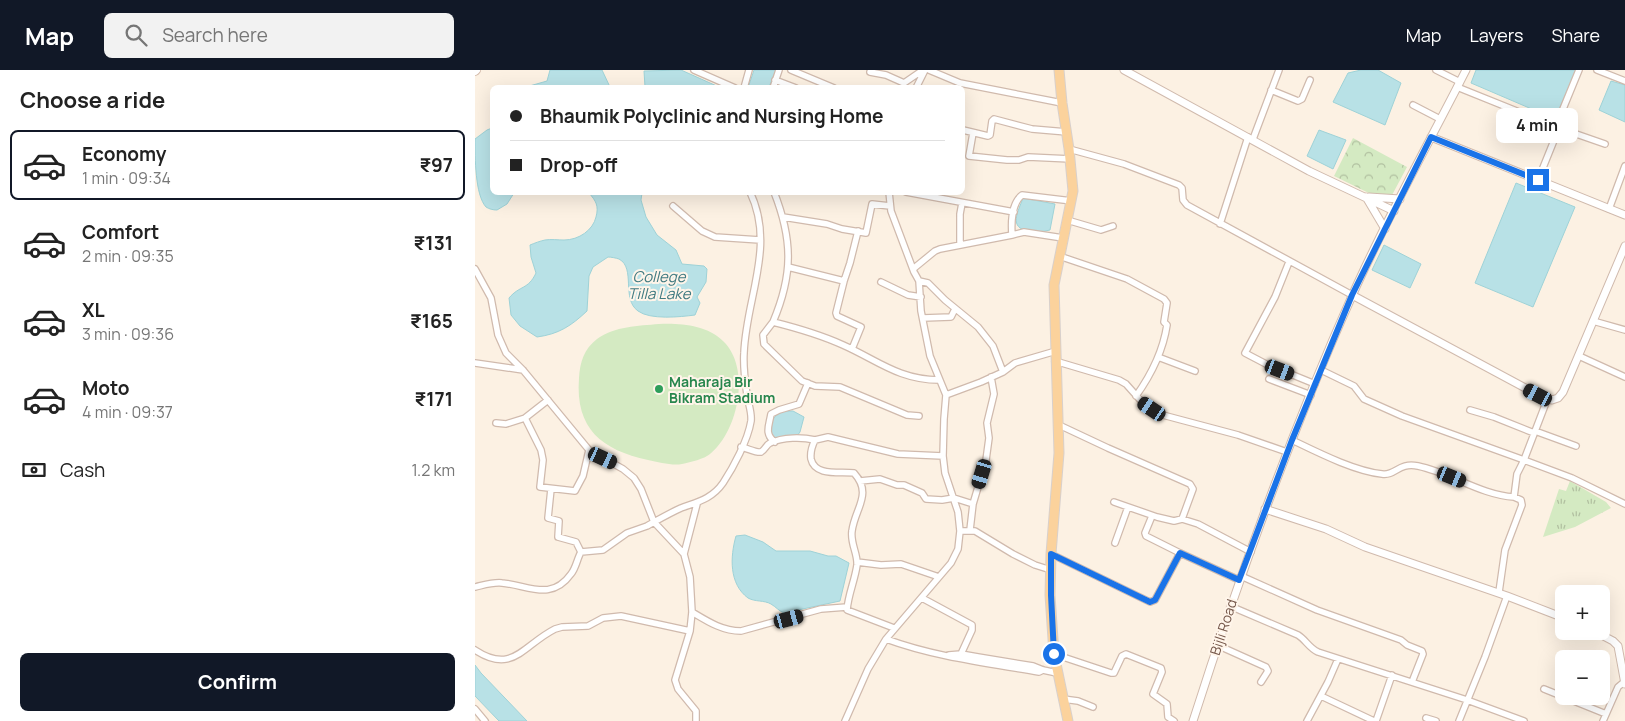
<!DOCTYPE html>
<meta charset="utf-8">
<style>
:root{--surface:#fff;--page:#f2f2f2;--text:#222;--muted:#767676;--line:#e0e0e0;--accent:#111827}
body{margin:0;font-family:Manrope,sans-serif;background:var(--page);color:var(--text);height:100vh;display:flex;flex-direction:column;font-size:19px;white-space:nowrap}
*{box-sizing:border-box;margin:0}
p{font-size:16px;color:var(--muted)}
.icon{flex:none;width:28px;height:28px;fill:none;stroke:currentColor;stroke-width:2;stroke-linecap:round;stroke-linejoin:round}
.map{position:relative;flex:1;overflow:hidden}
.sheet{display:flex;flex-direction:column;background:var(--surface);width:475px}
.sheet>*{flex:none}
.hud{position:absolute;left:15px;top:15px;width:475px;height:110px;border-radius:8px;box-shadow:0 5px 20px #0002;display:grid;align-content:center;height:110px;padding:0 20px;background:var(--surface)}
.tools{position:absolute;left:1080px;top:515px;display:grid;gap:10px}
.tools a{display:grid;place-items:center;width:55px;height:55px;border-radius:8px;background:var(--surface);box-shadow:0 5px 20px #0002;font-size:25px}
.end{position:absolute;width:22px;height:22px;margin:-11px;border:6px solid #1a73e8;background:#fff;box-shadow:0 0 0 2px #fff}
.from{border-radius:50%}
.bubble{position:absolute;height:35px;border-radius:8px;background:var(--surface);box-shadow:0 5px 20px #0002;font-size:16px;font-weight:700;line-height:35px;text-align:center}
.car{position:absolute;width:15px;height:30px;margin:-15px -8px;border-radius:6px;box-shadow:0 0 4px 1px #0007;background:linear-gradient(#222 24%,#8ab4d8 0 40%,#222 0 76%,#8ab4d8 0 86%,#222 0)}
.hud b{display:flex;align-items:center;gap:18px;height:48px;font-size:19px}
.hud b+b{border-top:1px solid var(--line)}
.hud i{width:12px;height:12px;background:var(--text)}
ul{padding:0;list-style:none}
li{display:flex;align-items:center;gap:15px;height:70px;margin:0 10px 8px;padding:0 10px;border:2px solid transparent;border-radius:8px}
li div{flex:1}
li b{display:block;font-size:19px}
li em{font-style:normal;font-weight:700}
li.on{border-color:var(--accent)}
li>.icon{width:45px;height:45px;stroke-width:1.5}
h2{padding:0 20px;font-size:22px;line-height:60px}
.pay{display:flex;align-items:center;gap:12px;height:55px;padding:0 20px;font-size:19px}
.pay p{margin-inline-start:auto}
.primary-button{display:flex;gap:10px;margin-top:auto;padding:10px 20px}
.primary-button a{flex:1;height:58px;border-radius:8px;background:var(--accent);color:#fff;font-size:20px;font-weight:700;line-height:58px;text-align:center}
header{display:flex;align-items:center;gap:30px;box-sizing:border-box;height:70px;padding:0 25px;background:var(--accent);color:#fff}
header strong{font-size:24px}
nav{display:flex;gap:28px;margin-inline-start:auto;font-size:18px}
.search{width:350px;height:45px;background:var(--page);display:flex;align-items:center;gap:12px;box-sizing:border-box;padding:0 18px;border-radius:8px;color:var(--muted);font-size:19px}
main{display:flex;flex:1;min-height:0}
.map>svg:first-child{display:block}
</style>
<header>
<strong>Map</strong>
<div class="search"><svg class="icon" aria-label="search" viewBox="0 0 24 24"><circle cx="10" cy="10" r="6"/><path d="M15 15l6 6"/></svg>Search here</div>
<nav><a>Map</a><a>Layers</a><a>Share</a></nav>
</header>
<main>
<section class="sheet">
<h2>Choose a ride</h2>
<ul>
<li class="on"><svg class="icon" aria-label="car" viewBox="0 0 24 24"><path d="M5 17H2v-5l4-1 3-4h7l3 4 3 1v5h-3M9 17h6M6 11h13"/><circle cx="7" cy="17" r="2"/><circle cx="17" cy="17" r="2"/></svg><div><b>Economy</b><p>1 min · 09:34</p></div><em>₹97</em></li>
<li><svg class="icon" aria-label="car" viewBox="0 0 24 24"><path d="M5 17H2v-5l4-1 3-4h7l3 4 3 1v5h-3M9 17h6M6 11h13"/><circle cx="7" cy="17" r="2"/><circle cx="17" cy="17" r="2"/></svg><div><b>Comfort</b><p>2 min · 09:35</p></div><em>₹131</em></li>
<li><svg class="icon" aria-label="car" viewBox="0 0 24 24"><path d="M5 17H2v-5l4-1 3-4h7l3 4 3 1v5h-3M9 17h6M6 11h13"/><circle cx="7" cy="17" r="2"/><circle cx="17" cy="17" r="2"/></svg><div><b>XL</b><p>3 min · 09:36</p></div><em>₹165</em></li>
<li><svg class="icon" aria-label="car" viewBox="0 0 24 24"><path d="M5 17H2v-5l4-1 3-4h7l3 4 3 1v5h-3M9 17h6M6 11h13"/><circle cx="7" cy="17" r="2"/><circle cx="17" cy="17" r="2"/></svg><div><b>Moto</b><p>4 min · 09:37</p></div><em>₹171</em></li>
</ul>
<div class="pay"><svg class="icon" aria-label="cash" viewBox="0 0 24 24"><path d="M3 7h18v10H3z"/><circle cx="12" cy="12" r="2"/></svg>Cash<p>1.2 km</p></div>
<div class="primary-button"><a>Confirm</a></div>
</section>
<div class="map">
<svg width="1150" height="651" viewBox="0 0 1150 651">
<defs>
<pattern id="grass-tufts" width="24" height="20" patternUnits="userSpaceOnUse" patternTransform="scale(1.25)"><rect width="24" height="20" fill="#d4eac2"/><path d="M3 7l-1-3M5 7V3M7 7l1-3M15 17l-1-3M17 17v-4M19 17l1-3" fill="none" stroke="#b1c0a0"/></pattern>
<pattern id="park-crowns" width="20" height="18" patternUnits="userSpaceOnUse" patternTransform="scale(1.25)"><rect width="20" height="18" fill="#d4eac2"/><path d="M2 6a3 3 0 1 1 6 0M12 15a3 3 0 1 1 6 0" fill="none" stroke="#b1c0a0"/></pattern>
</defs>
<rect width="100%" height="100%" fill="#fcf1e3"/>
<path fill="url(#grass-tufts)" d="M1095 411 1131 432 1136 438 1100 457 1068 467 1084 419 1091 421Z"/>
<path fill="url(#park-crowns)" d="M878 68 932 97 916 127 904 128 859 106Z"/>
<path fill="#d4eac2" d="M184 254C205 253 232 255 248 271 276 297 264 361 235 384 229 389 216 392 207 394 197 396 184 392 173 390 127 380 100 359 104 308 105 292 109 279 122 269 140 256 163 256 184 254Z"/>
<path fill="#b8e1e6" stroke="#9ed2d7" d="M75 0H127L135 17H51L72 11Z
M206 0 244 17H170L169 1Z
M279 0H301L294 17 273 18Z
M886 0H903L926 13 910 55 858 32 873 3Z
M1001 0H1101L1080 49 996 13Z
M1136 11 1150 15V52L1124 40Z
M17 58 18 122 39 123 32 134 22 140C18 140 14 139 11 137 0 125 0 87 0 69L12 60Z
M844 60 871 70 858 99 832 86Z
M1041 113 1100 137 1058 237 1000 213Z
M114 123H167L166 130 171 147 182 165 201 180 207 194 229 196 232 199 231 212 222 227 225 233 220 245C205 247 175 250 163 241 146 229 161 198 144 189 141 188 136 187 133 187L118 197 114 206 112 241C96 256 84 264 62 267L45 256 36 245 34 228C45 215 53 220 61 203L56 187 55 175C60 173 65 171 70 170 76 169 83 170 89 170 104 170 118 160 121 147 124 136 121 131 114 123Z
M548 128 580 134 575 160C568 162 562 162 554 161 533 158 543 142 548 128Z
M909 175 946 194 935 218 897 200Z
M310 341H318L329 347 325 362 322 366 295 371 292 369C290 356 298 345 310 341Z
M270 465 288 472 301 481H335L353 486H361L374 493 365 531 309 543C304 541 301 537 296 534 289 530 280 532 273 528 254 514 255 487 261 466Z
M0 595 6 603 52 651H24L0 626Z"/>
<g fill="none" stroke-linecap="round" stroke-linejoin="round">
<defs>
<path id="minor" d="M219 0 260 18
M316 0 359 18
M454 0 485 13 587 33
M961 0 985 12
M1122 0 1150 11
M395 2 411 5 429 13 448 0
M300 10 321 18
M982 17 1084 58 1130 74
M269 18 274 0
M298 18 304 0
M441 18 450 0
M796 20 823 31 827 29 835 10
M938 35 965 49
M1081 56 1104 0
M488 60 513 66 515 65 517 51 519 49 557 59 592 62
M498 63 494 86 532 90H544L553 87 596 89
M778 69 804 0
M594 79 649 94 704 115 707 118 708 130 712 135 877 225
M1063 110 1084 58
M431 122 539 142
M198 136 227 161 240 167 285 170
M1134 139 1150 96
M308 147 352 154 367 159 391 163 397 134 415 136
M592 150 626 160 638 156
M745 154 773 67
M588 168 549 162 537 165C536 152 537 133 547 125L597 131
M485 175V144L487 133
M584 186 652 209 689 229 692 233 689 252 692 255C688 281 676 305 661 326
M814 192 800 227 770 283 791 294 840 314
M313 197 369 211 361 243 362 246 386 257 377 279
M0 199 16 228 23 265 31 283 48 300 114 380 148 399 159 408 166 419 179 452C188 447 197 442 206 438 222 432 237 429 248 413 258 398 273 370 276 351 277 342 273 333 272 325 270 311 268 297 269 283 271 228 301 176 275 122
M438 199 460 181 465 179 537 165
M369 211 375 193 383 161
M444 211 453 213 470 230 503 257 518 276 528 302
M406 212 433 225 446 227
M448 248 476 247 480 239
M1118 251 1150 260
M298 252C318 205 318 170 299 122
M1104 286 1150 307
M683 287 720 301
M580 291 644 310 651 314 668 333 684 344 763 365 812 382
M0 293 48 300
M794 309 836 325
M471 325 506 312 528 302 540 293 581 281
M73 330 50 348 66 380 68 390 65 417 100 421 108 406 114 380
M1072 330 1049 390 1097 408 1150 434
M995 340 1019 347 1059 363
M444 346 432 345 365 317 340 316 327 311 289 274 288 265 298 252C322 258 346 265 368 275 402 290 424 310 464 310
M21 353 31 354 50 348
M584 355 633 378 715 414 718 419 707 449
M1060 361 1101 376
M817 370C842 382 879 401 907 404 921 406 923 392 943 396 976 403 1006 425 1039 427L1042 404 1049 390 927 346 889 329 879 316 846 300
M300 372C289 364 294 356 296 344L304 340 324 334 333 313
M266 377C272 378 281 383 286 382 290 380 291 375 295 373 308 367 327 367 340 370
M385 411 405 409 422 415H429L447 423 451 429 467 430 479 428 498 434
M76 419 73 448 84 451 83 467 101 472 106 482
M639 432 682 447 699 451 707 449 723 454 776 482
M677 446 670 463 671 466 705 483
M495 460 498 434 511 390 514 368 512 353 519 324 516 307
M485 461H500L538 484 560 495 576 500
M640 473 653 437
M209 484 222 434
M576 484 675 532 680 530 705 483 764 510
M382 492 406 495 426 494 464 507
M766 506 842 540 926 570 932 575 947 581 948 584 937 612
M0 517C9 515 18 512 27 513 53 515 76 532 96 504 101 498 102 489 106 482L128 480 152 463 172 456 179 452 209 484 215 507 217 542 215 561 200 610 203 619 221 641V651
M1024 522 1030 480 1047 435 1046 430 1039 427
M447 528 497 555V560L486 584
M755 536 823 565C831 570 834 578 843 582L992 630 1049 651
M217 542C232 551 247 561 266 561L346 539 372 537
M419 558 372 540C373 525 380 510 382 495 383 484 375 473 377 461 380 438 398 424 379 403 366 401 340 407 336 389 335 382 337 376 340 370L353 367 423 384 468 386
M411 569 476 493 483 479 485 461 483 442 470 403 468 386 469 349 471 325 455 286 446 241 444 211 439 202 416 141 414 122
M742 575 791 597 793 601 786 612
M0 580C38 605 48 575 80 559L87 557 113 556 128 548 146 546 215 561
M579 584 636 603H639L647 586 651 584 686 598 687 602 678 624 692 634 693 647 699 651
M474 585 486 584 503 587 558 596 568 600 582 603
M1069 619 1131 644
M846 626 899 651
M588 629 603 631 618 637
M0 639 10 651
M951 648 961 651
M370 651 393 599 411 569C460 587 512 593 564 602L568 600
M832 651 853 612 863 589
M901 651 917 605
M984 651 1010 587 1032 526
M1128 651 1143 617 1149 612"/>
<path id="tertiary" d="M649 0 834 101 919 141
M956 67 1150 145
M891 127 910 159
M894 127 925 129
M877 225 1054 320 1077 330 1083 328 1088 322 1150 176
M790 439 851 459 890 477 1032 526 1089 548
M1119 561 1138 571 1143 576 1150 614
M718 651C764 507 815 365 877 226 911 149 953 75 991 0"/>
<path id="secondary" d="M0 1 1 0"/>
<path id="primary" d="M584 0 587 33 594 79 598 121 579 215 584 383 576 484 575 525 579 584 593 651"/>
</defs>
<use href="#minor" stroke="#d0baad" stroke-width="8"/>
<use href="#tertiary" stroke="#d0baad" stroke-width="9"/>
<use href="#secondary" stroke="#d3baaa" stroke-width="10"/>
<use href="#primary" stroke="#d8d0cc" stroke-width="11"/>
<use href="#minor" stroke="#fff" stroke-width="5.5"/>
<use href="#tertiary" stroke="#fff" stroke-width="7"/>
<use href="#secondary" stroke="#fff" stroke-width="8"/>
<use href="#primary" stroke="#fbd29c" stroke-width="9"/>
</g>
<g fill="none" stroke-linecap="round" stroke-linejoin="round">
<path stroke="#1a73e8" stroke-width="6" d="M579 584 576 525V484L675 532 680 530 705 483 764 510 817 370 877 225 956 67 1063 110"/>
</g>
<circle fill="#2e9e5b" stroke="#fff5ea" stroke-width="2" cx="184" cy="319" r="5"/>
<g text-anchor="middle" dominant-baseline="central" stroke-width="4" stroke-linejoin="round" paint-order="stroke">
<g font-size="14" font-weight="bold" fill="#27864d" stroke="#fff5ea" text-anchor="start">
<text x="194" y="311">Maharaja Bir<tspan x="194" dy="16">Bikram Stadium</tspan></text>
</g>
<g font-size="14" fill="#745649" stroke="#fff5ea">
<text transform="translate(748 557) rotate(-72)">Bijli Road</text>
</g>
<g font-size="15" font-style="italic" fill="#407a81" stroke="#fff5ea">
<text x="184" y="206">College<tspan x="184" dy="17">Tilla Lake</tspan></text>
</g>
</g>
</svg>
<div class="tools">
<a>+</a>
<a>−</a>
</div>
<i class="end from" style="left:579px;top:584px"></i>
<i class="end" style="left:1063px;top:110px"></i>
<div class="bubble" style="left:1021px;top:38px;width:82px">4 min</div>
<i class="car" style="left:805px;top:300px;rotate:111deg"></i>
<i class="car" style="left:1063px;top:325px;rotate:297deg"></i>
<i class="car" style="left:677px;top:339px;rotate:304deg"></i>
<i class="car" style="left:128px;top:388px;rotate:115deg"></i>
<i class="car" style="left:507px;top:404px;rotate:197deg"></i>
<i class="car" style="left:977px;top:407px;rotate:112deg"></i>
<i class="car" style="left:314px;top:549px;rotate:75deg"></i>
<div class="hud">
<b><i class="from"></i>Bhaumik Polyclinic and Nursing Home</b>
<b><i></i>Drop-off</b>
</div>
</div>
</main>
